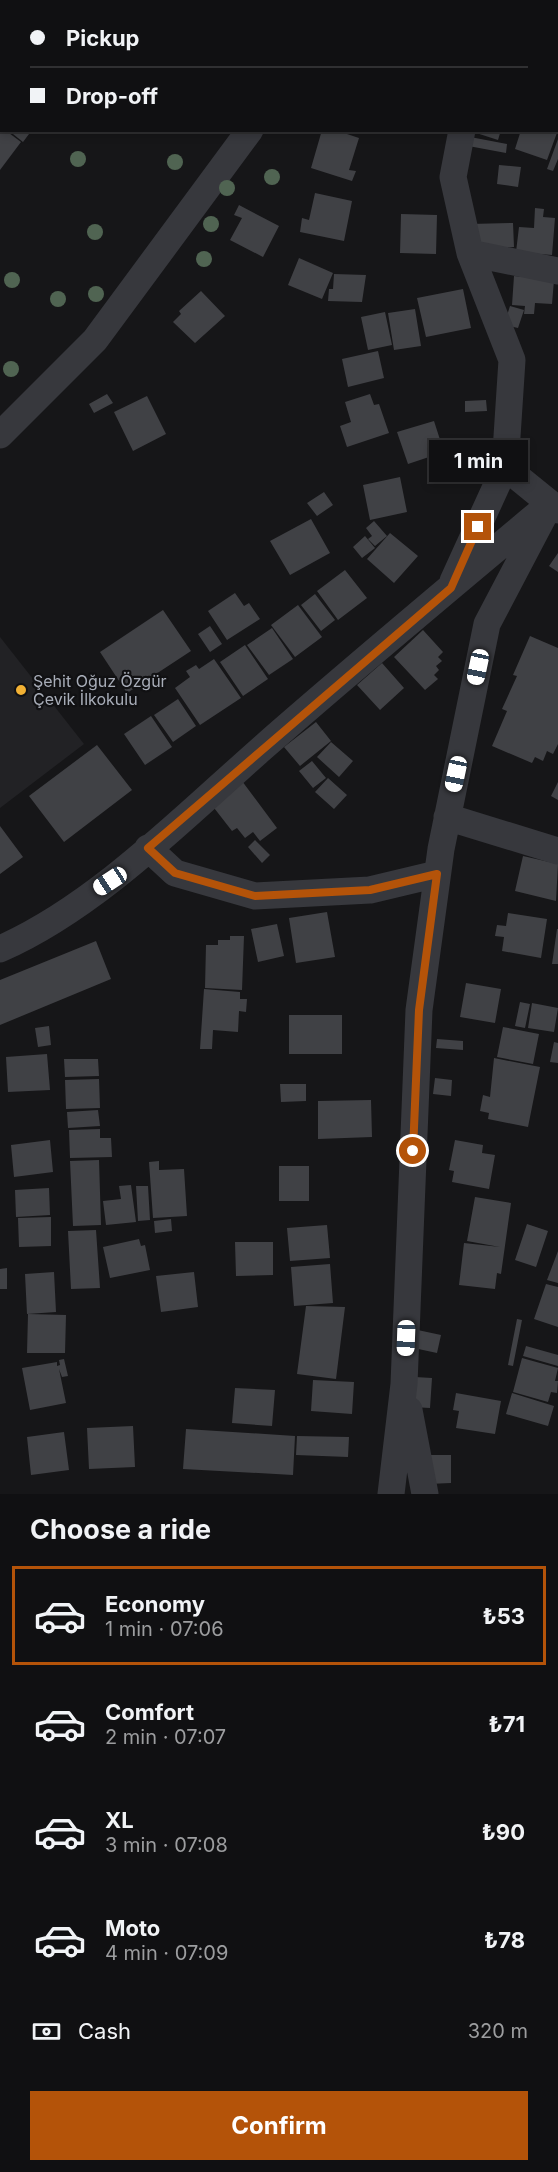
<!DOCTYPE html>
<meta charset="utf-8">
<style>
:root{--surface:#101012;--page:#19191b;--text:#f1f3f6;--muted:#9c9d9f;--line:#303032;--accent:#b45309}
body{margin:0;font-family:Inter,sans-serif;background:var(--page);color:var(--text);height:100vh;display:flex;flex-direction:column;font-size:22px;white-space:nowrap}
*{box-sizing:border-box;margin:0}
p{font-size:20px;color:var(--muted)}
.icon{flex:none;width:33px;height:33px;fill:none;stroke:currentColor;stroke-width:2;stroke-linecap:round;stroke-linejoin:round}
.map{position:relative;height:1494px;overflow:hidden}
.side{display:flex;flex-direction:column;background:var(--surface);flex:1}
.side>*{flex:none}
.top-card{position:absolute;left:0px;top:0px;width:558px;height:132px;box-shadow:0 3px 9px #0003,0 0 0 2px var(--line);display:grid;align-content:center;height:132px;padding:0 30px;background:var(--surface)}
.end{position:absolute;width:27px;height:27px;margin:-14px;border:8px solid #b45309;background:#fff;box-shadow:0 0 0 3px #fff}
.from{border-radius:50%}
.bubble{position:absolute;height:42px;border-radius:0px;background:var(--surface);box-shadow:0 3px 9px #0003,0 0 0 2px var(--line);font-size:20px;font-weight:700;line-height:42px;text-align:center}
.car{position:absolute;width:18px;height:36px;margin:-18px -9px;border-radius:8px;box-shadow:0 0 4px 2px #0007;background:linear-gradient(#fff 24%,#345 0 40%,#fff 0 76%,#345 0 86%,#fff 0)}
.top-card b{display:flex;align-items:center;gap:21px;height:57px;font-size:22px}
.top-card b+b{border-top:2px solid var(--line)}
.top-card i{width:15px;height:15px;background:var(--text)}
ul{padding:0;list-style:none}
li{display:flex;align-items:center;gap:18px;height:99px;margin:0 12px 9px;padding:0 18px;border:3px solid transparent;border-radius:0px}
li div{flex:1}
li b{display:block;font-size:22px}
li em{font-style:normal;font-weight:700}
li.active{border-color:var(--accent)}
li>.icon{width:54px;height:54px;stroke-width:1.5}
h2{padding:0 30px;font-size:27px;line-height:72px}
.pay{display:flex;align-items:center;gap:15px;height:66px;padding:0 30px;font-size:22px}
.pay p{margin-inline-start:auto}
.primary-button{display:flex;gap:12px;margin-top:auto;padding:12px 30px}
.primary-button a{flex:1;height:69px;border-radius:0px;background:var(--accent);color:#fff;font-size:24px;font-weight:700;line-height:69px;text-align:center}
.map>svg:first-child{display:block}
</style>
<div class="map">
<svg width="558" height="1494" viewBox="0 0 558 1494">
<rect width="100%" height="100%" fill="#161618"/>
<path fill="#222225" d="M0 637 84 744 0 808Z"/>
<path fill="#404145" d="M0 130H5L21 142 0 170Z
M8 130H32L23 142Z
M322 130H335L359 138 349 170 356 171 352 181 311 168Z
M467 130H501L498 140Z
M521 130H558L547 160 515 149Z
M465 136 507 144 506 153 463 145Z
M558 139V159L553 171 547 169Z
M499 165 521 167 518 187 497 184Z
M315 193 352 201 344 241 300 232 302 218 309 220Z
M239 205 279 226 263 257 230 240 242 218 234 215Z
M535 208 544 209 543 217 555 218 552 255 516 252 519 227 534 228Z
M401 214 437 215 436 254 400 253Z
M513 223 514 247 471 248 470 224Z
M299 258 333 273 322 299 288 285Z
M334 274 366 275 362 302 328 301 329 289H333Z
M514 276 554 280 552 304 535 303 534 314H524L525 306 512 305Z
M463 289 471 328 426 337 417 298Z
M201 291 225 316 195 343 173 322 181 314 179 311Z
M510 306 524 310 518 328 504 325Z
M415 309 421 346 394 350 388 313Z
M385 312 392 345 368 350 361 317Z
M378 351 384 378 348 387 342 359Z
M107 394 113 403 94 413 89 404Z
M370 394 374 405 379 404 389 433 347 447 340 426 351 422 345 402Z
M147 396 166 434 133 451 114 412Z
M486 400 487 411 465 412V401Z
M434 421 444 452 408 464 397 432Z
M400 477 407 512 370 520 363 485Z
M324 492 333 505 317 516 307 503Z
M311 519 330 553 290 575 270 541Z
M374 521 387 536 375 546 368 539 372 536 366 528Z
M390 533 418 556 394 583 367 559Z
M365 536 375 548 362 558 353 547Z
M558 553V572L549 566Z
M345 570 367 598 338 620 317 591Z
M235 593 244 606 249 603 260 619 227 640 208 611Z
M315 594 335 620 321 631 301 605Z
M298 605 322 637 295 657 271 625Z
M163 610 191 651 127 693 100 652Z
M210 626 222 644 210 652 198 634Z
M272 628 293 659 269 675 247 645Z
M423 630 443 652 438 657 442 661 436 666 439 670 434 675 438 679 425 690 394 657Z
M530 636 558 648V744L553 754 547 751 543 761 535 757 532 763 492 746 507 711 502 709 517 676 513 675Z
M245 645 268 679 243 696 220 662Z
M214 659 241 698 200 725 175 688 190 677 186 671 196 665 199 669Z
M382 663 404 688 380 710 357 685Z
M178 699 196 726 173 742 154 715Z
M151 716 172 747 145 765 124 734Z
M316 722 331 741 300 766 284 747Z
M331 742 353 761 339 777 317 757Z
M97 745 132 790 64 842 29 796Z
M312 761 326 778 313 788 299 771Z
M328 778 347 795 334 809 315 792Z
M242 781 277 828 260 841 253 832 245 838 237 828 232 831 211 804Z
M558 782V800L551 796Z
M0 826 23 857 0 874Z
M255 840 270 855 262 863 248 847Z
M523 856 558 864 556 901 515 891Z
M327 912 335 957 296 963 289 918Z
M508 913 547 919 541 958 502 951 504 937 495 936 497 925 506 926Z
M277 924 284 956 258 962 251 929Z
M557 929H558V964H552Z
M230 936H244L242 990 205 988 206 945H218V940H230Z
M96 941 111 979 0 1025V980Z
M466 983 501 989 495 1023 460 1017Z
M204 989 240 992V999H247L246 1012 239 1011 238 1032 213 1030 212 1049H200Z
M520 1002 530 1004 525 1028 515 1026Z
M532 1003 558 1008 554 1032 528 1028Z
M289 1015H342V1054H289Z
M49 1026 51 1045 38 1047 35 1028Z
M503 1027 539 1034 533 1064 497 1057Z
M437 1039 463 1041V1050L436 1048Z
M554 1042 558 1043V1063L550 1062Z
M47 1054 50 1090 8 1092 6 1057Z
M494 1058 540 1067 528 1127 488 1119 489 1113 480 1111 483 1095 490 1097Z
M64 1059H98L99 1076 65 1077Z
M435 1078 452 1080 451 1096 433 1094Z
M99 1079 100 1108 66 1109 65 1080Z
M280 1084H306V1101L281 1102Z
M371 1100 372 1137 318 1139V1101Z
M98 1110 100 1126 68 1128 67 1112Z
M100 1129V1138H111L112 1157 70 1158 69 1130Z
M50 1140 53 1172 14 1177 11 1145Z
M455 1140 483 1145 482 1153 495 1155 489 1189 452 1182 454 1171 449 1170Z
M99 1160 101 1225 73 1226 70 1161Z
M159 1161V1170L184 1169 187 1216 153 1218 149 1162Z
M279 1166H309V1201H279Z
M131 1185 136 1222 106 1225 103 1201 121 1199 119 1186Z
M136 1186H148L150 1220 138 1221Z
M49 1188 50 1215 16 1217 15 1190Z
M475 1197 511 1203 501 1274 497 1273 495 1289 459 1285 464 1243 500 1247 467 1241Z
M51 1217V1246L19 1247 18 1218Z
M171 1219 172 1231 155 1233 154 1221Z
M527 1224 548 1231 536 1267 515 1260Z
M327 1225 330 1258 290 1261 287 1228Z
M96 1230 100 1288 71 1289 68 1231Z
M139 1239 141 1246 145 1245 150 1270 110 1278 103 1247Z
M235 1242H273V1275L236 1276Z
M558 1251V1283L547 1280Z
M330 1264 333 1303 294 1306 291 1267Z
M7 1268V1289H0V1269Z
M54 1272 56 1312 27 1314 25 1274Z
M194 1272 198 1307 161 1312 156 1276Z
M546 1284 558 1287V1327L534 1319Z
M306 1306 345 1307 336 1379 297 1374Z
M28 1314 66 1315 65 1353H27Z
M517 1319 522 1320 513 1366 508 1365Z
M413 1329 441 1335 437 1353 409 1347Z
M526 1346 558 1355V1366L523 1356Z
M522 1358 558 1368 555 1381H558L557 1393 551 1392 548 1402 513 1392Z
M64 1359 68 1376 62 1377 59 1369 66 1403 30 1410 22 1368 57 1362V1366L60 1365 59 1360Z
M415 1377 432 1378 430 1408 412 1407Z
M313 1380 354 1382 352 1414 311 1411Z
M235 1388 275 1390 272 1426 232 1423Z
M456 1393 501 1401 495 1434 456 1428 459 1411 453 1410Z
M512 1393 554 1406 548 1426 506 1414Z
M133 1426 135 1467 89 1469 87 1428Z
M186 1429 295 1436 293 1475 183 1469Z
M64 1432 69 1470 31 1475 27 1437Z
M297 1436 349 1437 348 1457 296 1455Z
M427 1455H451V1483L428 1484Z"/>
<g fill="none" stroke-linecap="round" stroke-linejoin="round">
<path stroke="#37383d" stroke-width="27" d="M135 0 136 2
M339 2 340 0
M503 2V0
M470 253 558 271
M0 435 95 340 250 130
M505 467 558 510
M453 581 505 467 512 360 470 253 453 177 462 130
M447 817 558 851
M148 848 175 873 255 896 370 890 437 874
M0 949C94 908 182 819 259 751 351 670 445 592 539 513
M409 1410 425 1494
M391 1494 404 1384 419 1010 441 849 487 624 550 504"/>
</g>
<g fill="#506452">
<circle cx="78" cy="159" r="8"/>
<circle cx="175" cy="162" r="8"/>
<circle cx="272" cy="177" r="8"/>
<circle cx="227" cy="188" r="8"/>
<circle cx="211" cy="224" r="8"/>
<circle cx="95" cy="232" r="8"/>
<circle cx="204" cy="259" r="8"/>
<circle cx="12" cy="280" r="8"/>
<circle cx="96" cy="294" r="8"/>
<circle cx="58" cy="299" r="8"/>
<circle cx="11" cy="369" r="8"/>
</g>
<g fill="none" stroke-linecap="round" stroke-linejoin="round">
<path stroke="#b45309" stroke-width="8" d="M413 1151 419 1010 437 874 370 890 255 896 175 873 148 848 451 588 478 527"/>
</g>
<circle fill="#f2b134" stroke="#111113" stroke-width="2" cx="21" cy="690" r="6"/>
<g text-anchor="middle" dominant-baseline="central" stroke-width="4.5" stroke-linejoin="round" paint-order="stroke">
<g font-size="16" fill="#a8adb8" stroke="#111113" text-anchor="start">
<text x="33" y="681">Şehit Oğuz Özgür<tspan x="33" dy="18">Çevik İlkokulu</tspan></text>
</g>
</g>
</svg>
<i class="end from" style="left:413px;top:1151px"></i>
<i class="end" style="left:478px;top:527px"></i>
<div class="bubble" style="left:429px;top:440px;width:99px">1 min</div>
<i class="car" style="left:478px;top:667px;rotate:192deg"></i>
<i class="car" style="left:456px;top:774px;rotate:192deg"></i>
<i class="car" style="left:110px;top:881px;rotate:237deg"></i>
<i class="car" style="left:406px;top:1338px;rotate:182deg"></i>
<div class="top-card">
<b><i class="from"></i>Pickup</b>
<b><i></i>Drop-off</b>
</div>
</div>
<section class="side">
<h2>Choose a ride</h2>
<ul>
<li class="active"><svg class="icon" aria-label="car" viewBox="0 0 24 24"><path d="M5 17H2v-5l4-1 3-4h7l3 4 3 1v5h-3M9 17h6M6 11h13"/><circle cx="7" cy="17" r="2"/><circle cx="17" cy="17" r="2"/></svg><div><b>Economy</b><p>1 min · 07:06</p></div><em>₺53</em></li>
<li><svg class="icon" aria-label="car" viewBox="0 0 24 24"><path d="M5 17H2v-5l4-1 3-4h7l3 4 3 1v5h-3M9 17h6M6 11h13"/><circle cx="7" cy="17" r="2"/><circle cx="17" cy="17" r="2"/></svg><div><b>Comfort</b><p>2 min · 07:07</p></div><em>₺71</em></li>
<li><svg class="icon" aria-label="car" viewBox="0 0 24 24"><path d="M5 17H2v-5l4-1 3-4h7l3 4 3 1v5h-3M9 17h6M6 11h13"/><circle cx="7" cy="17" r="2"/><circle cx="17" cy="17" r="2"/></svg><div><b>XL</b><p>3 min · 07:08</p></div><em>₺90</em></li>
<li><svg class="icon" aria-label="car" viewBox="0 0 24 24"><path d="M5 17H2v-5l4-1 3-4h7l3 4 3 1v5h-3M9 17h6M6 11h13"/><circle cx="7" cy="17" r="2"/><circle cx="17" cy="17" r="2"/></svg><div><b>Moto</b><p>4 min · 07:09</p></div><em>₺78</em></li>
</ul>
<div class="pay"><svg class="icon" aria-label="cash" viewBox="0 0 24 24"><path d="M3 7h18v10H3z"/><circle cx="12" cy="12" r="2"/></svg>Cash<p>320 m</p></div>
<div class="primary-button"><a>Confirm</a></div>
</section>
